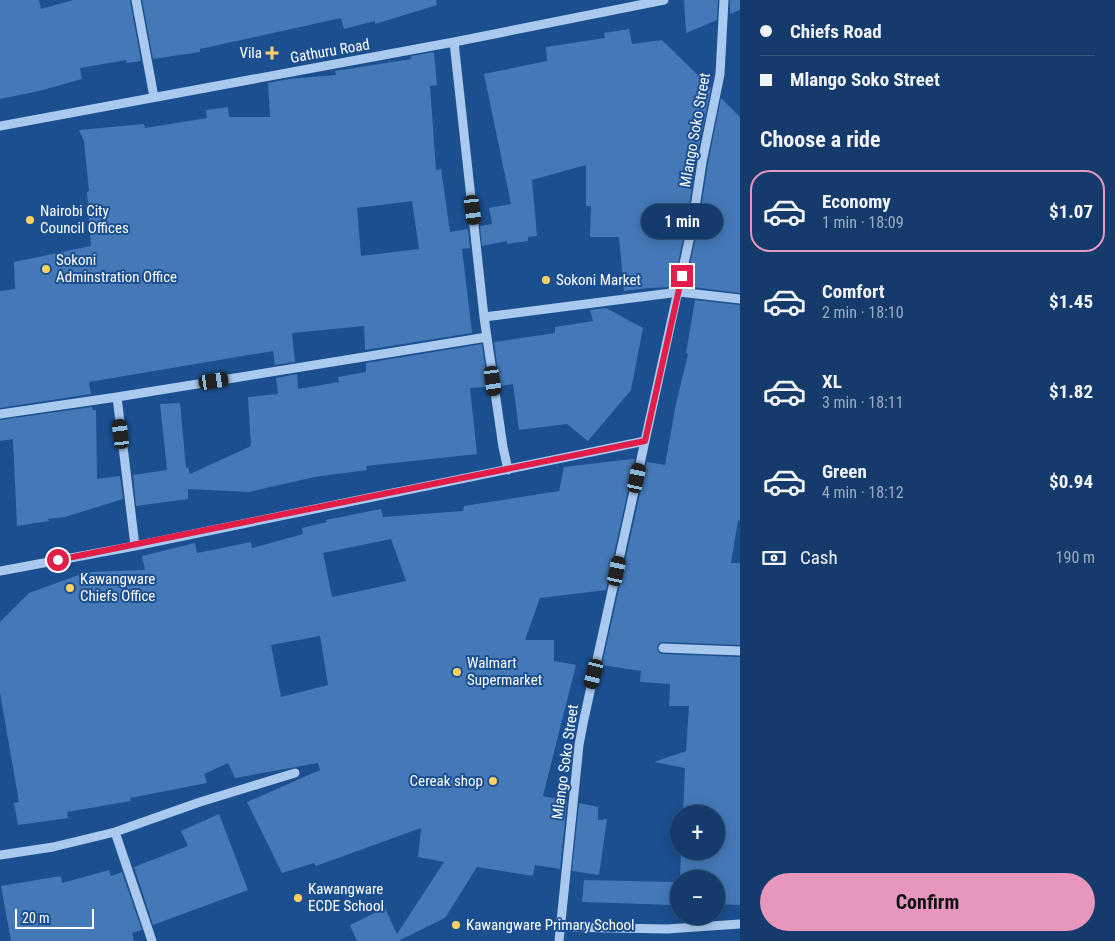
<!DOCTYPE html>
<meta charset="utf-8">
<style>
:root{--surface:#143b6b;--page:#214673;--text:#f1f3f6;--muted:#9dadc1;--line:#33557e;--accent:#e797bd}
body{margin:0;font-family:"Roboto Condensed",sans-serif;background:var(--page);color:var(--text);height:100vh;display:flex;flex-direction:column;font-size:19px;white-space:nowrap}
*{box-sizing:border-box;margin:0}
p{font-size:16px;color:var(--muted)}
.icon{flex:none;width:28px;height:28px;fill:none;stroke:currentColor;stroke-width:2;stroke-linecap:round;stroke-linejoin:round}
.map{position:relative;flex:1;overflow:hidden}
.details{display:flex;flex-direction:column;background:var(--surface);width:375px}
.details>*{flex:none}
.hud{display:grid;align-content:center;height:110px;padding:0 20px;background:var(--surface)}
.controls{position:absolute;left:670px;top:805px;display:grid;gap:10px}
.controls a{display:grid;place-items:center;width:55px;height:55px;border-radius:50%;background:var(--surface);box-shadow:0 2px 12px #0003,0 0 0 1px var(--line);font-size:25px}
.scale{position:absolute;left:15px;bottom:12px;width:79px;box-sizing:border-box;padding-left:5px;border:2px solid #fff;border-top:0;font-size:14px;line-height:18px;white-space:nowrap;color:#fff;-webkit-text-stroke:4px #1b4f8f;paint-order:stroke}
.end{position:absolute;width:22px;height:22px;margin:-11px;border:6px solid #e11d48;background:#fff;box-shadow:0 0 0 2px #fff}
.from{border-radius:50%}
.bubble{position:absolute;height:35px;border-radius:18px;background:var(--surface);box-shadow:0 2px 12px #0003,0 0 0 1px var(--line);font-size:16px;font-weight:700;line-height:35px;text-align:center}
.car{position:absolute;width:15px;height:30px;margin:-15px -8px;border-radius:6px;box-shadow:0 0 4px 1px #0007;background:linear-gradient(#222 24%,#8ab4d8 0 40%,#222 0 76%,#8ab4d8 0 86%,#222 0)}
.hud b{display:flex;align-items:center;gap:18px;height:48px;font-size:19px}
.hud b+b{border-top:1px solid var(--line)}
.hud i{width:12px;height:12px;background:var(--text)}
ul{padding:0;list-style:none}
li{display:flex;align-items:center;gap:15px;height:82px;margin:0 10px 8px;padding:0 10px;border:2px solid transparent;border-radius:20px}
li div{flex:1}
li b{display:block;font-size:19px}
li em{font-style:normal;font-weight:700}
li.selected{border-color:var(--accent)}
li>.icon{width:45px;height:45px;stroke-width:1.5}
h2{padding:0 20px;font-size:22px;line-height:60px}
.pay{display:flex;align-items:center;gap:12px;height:55px;padding:0 20px;font-size:19px}
.pay p{margin-inline-start:auto}
.cta{display:flex;gap:10px;margin-top:auto;padding:10px 20px}
.cta a{flex:1;height:58px;border-radius:30px;background:var(--accent);color:#111;font-size:20px;font-weight:700;line-height:58px;text-align:center}
main{display:flex;flex:1;min-height:0}
.map>svg:first-child{display:block}
</style>
<main>
<div class="map">
<svg width="740" height="941" viewBox="0 0 740 941">
<rect width="100%" height="100%" fill="#1b4f8f"/>
<path fill="#4478b7" fill-rule="evenodd" d="M0 0H39L41 9 73 0H130L141 61 127 63 126 60 80 68 82 79 39 91 0 99Z
M142 0H436L437 5 375 24V21L344 29 341 18 200 49V52L153 59Z
M684 0H718L717 20 686 33Z
M730 0H740V10L730 14Z
M629 29 632 44 662 40 711 88 696 161 686 226 673 287 648 288 624 291 619 237H590L591 206H586V165L532 180 537 236 528 237V241L507 244V241L482 246 480 226 492 224 489 208 511 204 484 74 547 61 546 47 605 38 604 33Z
M434 52 437 85 430 86 436 170 441 169 450 232 468 229 470 248 462 249 472 333 365 350 364 326 292 333 295 362 275 365 273 351 89 382 91 394 0 408V291L15 289 14 262 91 246 87 192 89 191 84 141 79 130 144 124 145 128 207 118 206 110 228 107 229 117H270L268 83 289 79 336 75 335 71 411 59V56ZM412 201 419 249 361 256 357 208Z
M721 98 740 117V293L685 286 698 228 708 163Z
M695 300 740 305V521L738 520 731 563H740V645L663 642 658 644 657 648 659 653 663 654 740 657V905L716 904V879H680L681 851H716V814H683L685 768 654 762 686 751 689 706H669L670 684 640 682 641 671 602 665 647 462 665 465 676 404 688 354 686 353Z
M606 308 643 328 631 390 588 441 567 424 519 430 513 384 500 386 494 342 555 333V327L593 321 590 310Z
M482 344 488 387 470 388 477 454 366 466 367 470 315 477 249 492 188 489V499L136 506 133 475 167 470 160 404 180 403 186 468 188 467 190 474 251 446 248 397 278 394 276 378 297 374 298 389 339 382 338 377 366 372V363Z
M92 407 93 410H96L97 479 120 476 123 499 65 517 48 519 49 521 17 526 13 439 0 441V420Z
M632 459H635L606 590 540 598 525 640H554V661L576 665 543 796 567 801 560 869 535 865 533 876 477 867 445 918 400 940 401 941H357L350 925 385 908 397 934 444 862 418 857 421 828 316 866 314 863 282 873 247 802 320 770 318 763 235 778 228 763 204 774 207 783 130 798 131 801 67 812 68 818 18 825 14 803 19 802 0 693V622L29 593 87 572 145 570 142 556 195 543 197 553 251 542 252 548 303 534 302 528 327 522 326 520 381 509 383 517 463 511 464 506 559 491 564 467ZM391 539 406 581 332 597 323 553ZM320 636 328 685 281 697 271 645Z
M579 803 598 807V820L607 819 599 875 572 871Z
M219 814 248 890 153 925 134 867 188 846 181 831Z
M109 870 111 876 122 872 142 930 132 933 134 941H11L1 886 61 876 62 883Z
M584 880 674 882 673 905 582 902Z"/>
<g fill="none" stroke-linecap="round" stroke-linejoin="round">
<path stroke="#a9c9ee" stroke-width="9" d="M136 0 154 97
M454 42 484 317 503 447 508 470
M0 126 454 42 664 0
M484 317 679 292 740 299
M117 397 135 546
M0 414 117 397 487 337
M0 571 135 546 645 441
M663 648 740 651
M115 832 200 802 295 773
M0 855 53 847 115 832 152 941
M560 927 667 929 740 924
M559 941 579 745 584 719 692 227 702 162 720 74 724 0"/>
</g>
<g fill="none" stroke-linecap="round" stroke-linejoin="round">
<path stroke="#e11d48" stroke-width="6" d="M58 560 645 441 682 276"/>
</g>
<g fill="#ffd166" stroke="#1b4f8f" stroke-width="2">
<path d="M269.5 45.5h5v5h5v5h-5v5h-5v-5h-5v-5h5z"/>
<circle cx="30" cy="220" r="5"/>
<circle cx="46" cy="269" r="5"/>
<circle cx="546" cy="280" r="5"/>
<circle cx="70" cy="588" r="5"/>
<circle cx="457" cy="672" r="5"/>
<circle cx="493" cy="781" r="5"/>
<circle cx="298" cy="898" r="5"/>
<circle cx="456" cy="925" r="5"/>
</g>
<g text-anchor="middle" dominant-baseline="central" stroke-width="4" stroke-linejoin="round" paint-order="stroke">
<g font-size="15" fill="#fff" stroke="#1b4f8f">
<text transform="translate(330 51) rotate(-10)">Gathuru Road</text>
<text transform="translate(695 130) rotate(-80)">Mlango Soko Street</text>
<text transform="translate(565 762) rotate(-82)">Mlango Soko Street</text>
</g>
<g font-size="15" fill="#fff" stroke="#1b4f8f" text-anchor="start">
<text x="262" y="53" text-anchor="end">Vila</text>
<text x="40" y="211">Nairobi City<tspan x="40" dy="17">Council Offices</tspan></text>
<text x="56" y="260">Sokoni<tspan x="56" dy="17">Adminstration Office</tspan></text>
<text x="556" y="280">Sokoni Market</text>
<text x="80" y="579">Kawangware<tspan x="80" dy="17">Chiefs Office</tspan></text>
<text x="467" y="663">Walmart<tspan x="467" dy="17">Supermarket</tspan></text>
<text x="483" y="781" text-anchor="end">Cereak shop</text>
<text x="308" y="889">Kawangware<tspan x="308" dy="17">ECDE School</tspan></text>
<text x="466" y="925">Kawangware Primary School</text>
</g>
</g>
</svg>
<div class="controls">
<a>+</a>
<a>−</a>
</div>
<div class="scale">20 m</div>
<i class="end from" style="left:58px;top:560px"></i>
<i class="end" style="left:682px;top:276px"></i>
<div class="bubble" style="left:641px;top:204px;width:82px">1 min</div>
<i class="car" style="left:473px;top:210px;rotate:173deg"></i>
<i class="car" style="left:214px;top:381px;rotate:81deg"></i>
<i class="car" style="left:493px;top:381px;rotate:172deg"></i>
<i class="car" style="left:121px;top:434px;rotate:353deg"></i>
<i class="car" style="left:637px;top:478px;rotate:12deg"></i>
<i class="car" style="left:617px;top:571px;rotate:12deg"></i>
<i class="car" style="left:594px;top:674px;rotate:194deg"></i>
</div>
<section class="details">
<div class="hud">
<b><i class="from"></i>Chiefs Road</b>
<b><i></i>Mlango Soko Street</b>
</div>
<h2>Choose a ride</h2>
<ul>
<li class="selected"><svg class="icon" aria-label="car" viewBox="0 0 24 24"><path d="M5 17H2v-5l4-1 3-4h7l3 4 3 1v5h-3M9 17h6M6 11h13"/><circle cx="7" cy="17" r="2"/><circle cx="17" cy="17" r="2"/></svg><div><b>Economy</b><p>1 min · 18:09</p></div><em>$1.07</em></li>
<li><svg class="icon" aria-label="car" viewBox="0 0 24 24"><path d="M5 17H2v-5l4-1 3-4h7l3 4 3 1v5h-3M9 17h6M6 11h13"/><circle cx="7" cy="17" r="2"/><circle cx="17" cy="17" r="2"/></svg><div><b>Comfort</b><p>2 min · 18:10</p></div><em>$1.45</em></li>
<li><svg class="icon" aria-label="car" viewBox="0 0 24 24"><path d="M5 17H2v-5l4-1 3-4h7l3 4 3 1v5h-3M9 17h6M6 11h13"/><circle cx="7" cy="17" r="2"/><circle cx="17" cy="17" r="2"/></svg><div><b>XL</b><p>3 min · 18:11</p></div><em>$1.82</em></li>
<li><svg class="icon" aria-label="car" viewBox="0 0 24 24"><path d="M5 17H2v-5l4-1 3-4h7l3 4 3 1v5h-3M9 17h6M6 11h13"/><circle cx="7" cy="17" r="2"/><circle cx="17" cy="17" r="2"/></svg><div><b>Green</b><p>4 min · 18:12</p></div><em>$0.94</em></li>
</ul>
<div class="pay"><svg class="icon" aria-label="cash" viewBox="0 0 24 24"><path d="M3 7h18v10H3z"/><circle cx="12" cy="12" r="2"/></svg>Cash<p>190 m</p></div>
<div class="cta"><a>Confirm</a></div>
</section>
</main>
